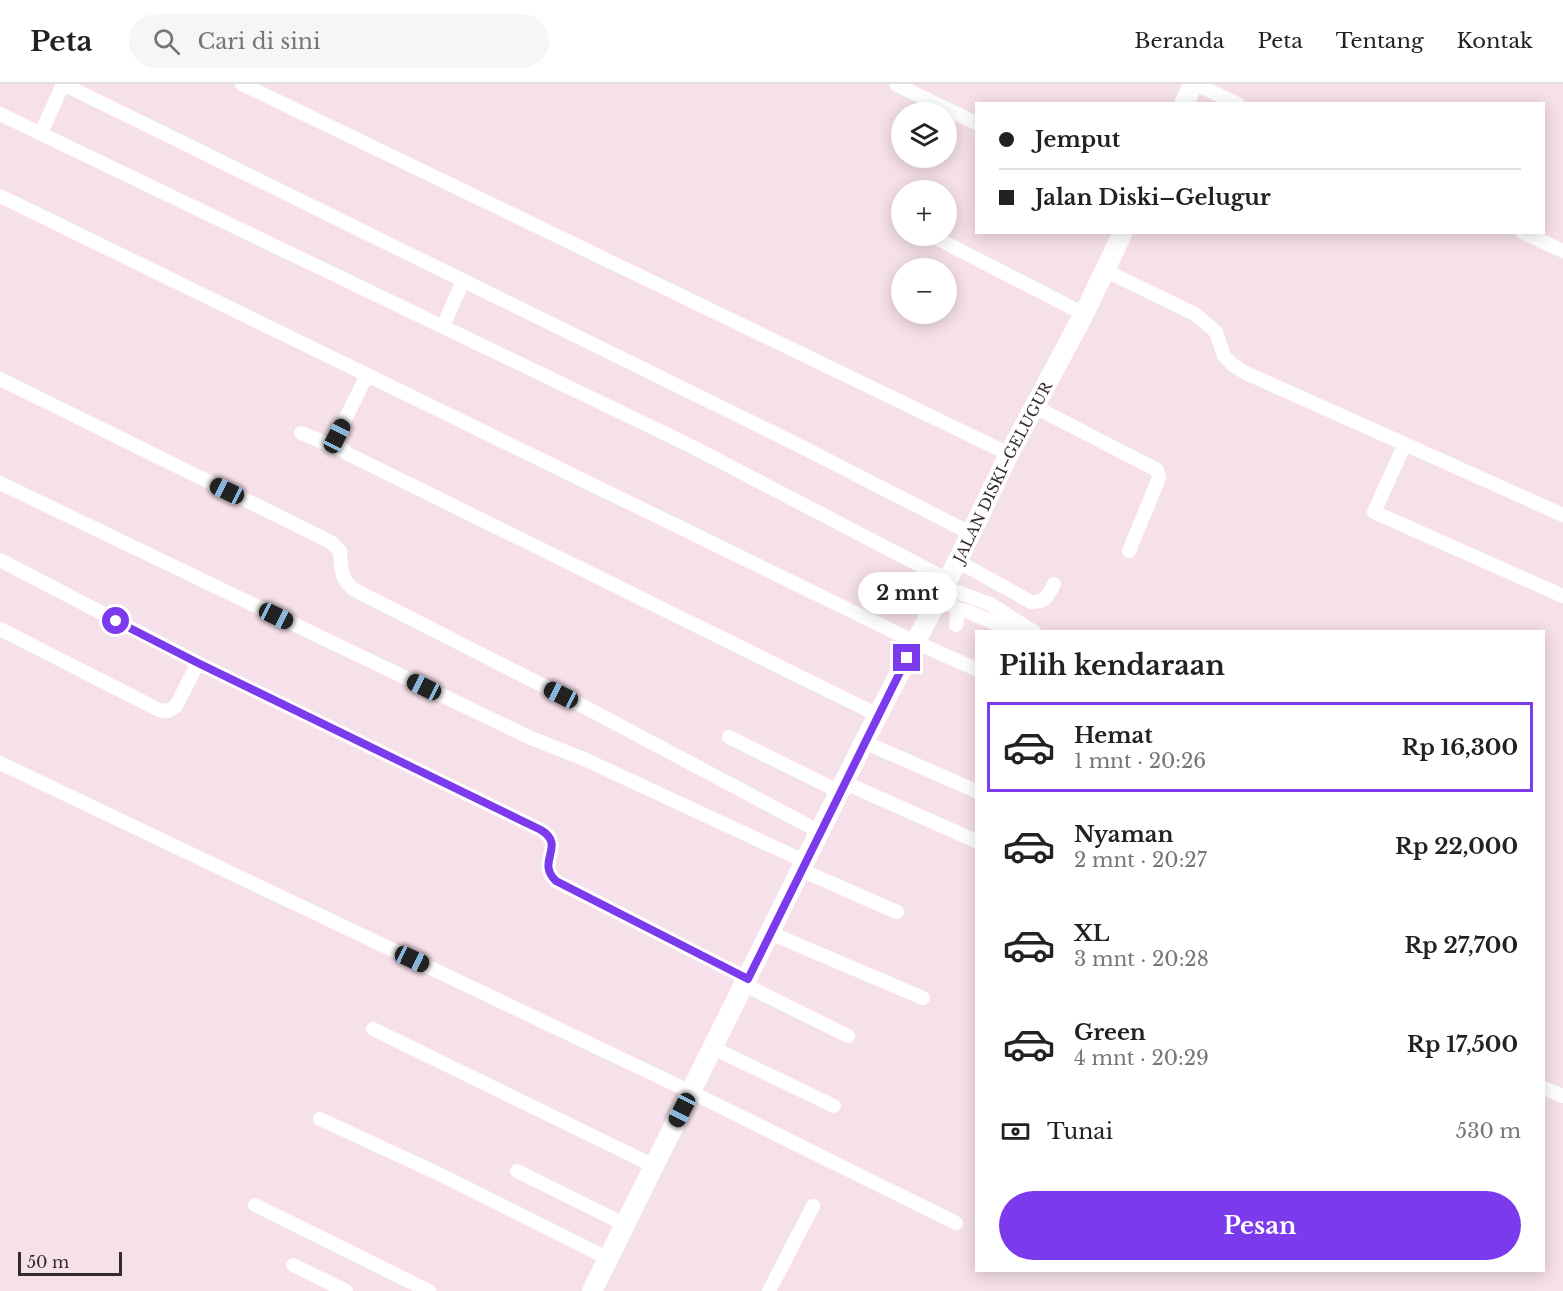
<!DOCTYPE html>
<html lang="id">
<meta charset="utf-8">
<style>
:root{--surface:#fff;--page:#f6f6f6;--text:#222;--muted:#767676;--line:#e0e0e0;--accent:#7c3aed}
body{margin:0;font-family:"Libre Baskerville",serif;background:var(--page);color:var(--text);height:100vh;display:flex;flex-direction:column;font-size:22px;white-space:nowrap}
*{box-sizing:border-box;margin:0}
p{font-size:20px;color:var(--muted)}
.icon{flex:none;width:33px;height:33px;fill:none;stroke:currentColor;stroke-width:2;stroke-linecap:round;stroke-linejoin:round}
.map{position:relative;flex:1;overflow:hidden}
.drawer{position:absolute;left:975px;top:546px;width:570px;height:642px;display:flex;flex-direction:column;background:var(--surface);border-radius:0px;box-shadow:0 3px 15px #0003}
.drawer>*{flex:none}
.banner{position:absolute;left:975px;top:18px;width:570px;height:132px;border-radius:0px;box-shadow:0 3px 15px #0003;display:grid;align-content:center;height:132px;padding:0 24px;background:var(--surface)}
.controls{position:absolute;left:891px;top:18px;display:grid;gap:12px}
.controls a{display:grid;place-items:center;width:66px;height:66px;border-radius:50%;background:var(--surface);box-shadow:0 3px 15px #0003;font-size:30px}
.scale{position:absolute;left:18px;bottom:15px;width:104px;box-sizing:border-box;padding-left:6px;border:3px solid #332b2e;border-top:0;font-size:16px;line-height:21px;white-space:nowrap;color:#332b2e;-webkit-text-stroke:4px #f6e0e9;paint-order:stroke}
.end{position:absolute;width:27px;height:27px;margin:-14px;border:8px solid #7c3aed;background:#fff;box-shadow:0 0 0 3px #fff}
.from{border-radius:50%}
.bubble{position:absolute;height:42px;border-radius:21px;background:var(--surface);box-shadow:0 3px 15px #0003;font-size:20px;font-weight:700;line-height:42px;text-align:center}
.car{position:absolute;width:18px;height:36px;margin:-18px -9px;border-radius:8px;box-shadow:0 0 4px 2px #0007;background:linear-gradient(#222 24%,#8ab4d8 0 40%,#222 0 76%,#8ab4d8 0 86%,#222 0)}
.banner b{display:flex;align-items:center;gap:21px;height:57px;font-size:22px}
.banner b+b{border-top:2px solid var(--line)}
.banner i{width:15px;height:15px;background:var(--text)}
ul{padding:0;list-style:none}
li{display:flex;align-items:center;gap:18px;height:90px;margin:0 12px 9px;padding:0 12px;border:3px solid transparent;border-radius:0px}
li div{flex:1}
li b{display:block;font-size:22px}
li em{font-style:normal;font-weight:700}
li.active{border-color:var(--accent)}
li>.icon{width:54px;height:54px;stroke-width:1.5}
h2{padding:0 24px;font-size:27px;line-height:72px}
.pay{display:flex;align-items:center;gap:15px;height:66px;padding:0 24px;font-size:22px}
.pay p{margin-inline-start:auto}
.cta{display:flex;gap:12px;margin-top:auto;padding:12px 24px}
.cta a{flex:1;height:69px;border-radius:36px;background:var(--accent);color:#fff;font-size:24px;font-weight:700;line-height:69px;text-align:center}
header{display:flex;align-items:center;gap:36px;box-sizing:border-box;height:84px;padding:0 30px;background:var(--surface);border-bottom:2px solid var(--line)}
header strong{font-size:28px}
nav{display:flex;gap:33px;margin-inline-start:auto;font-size:21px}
.search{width:420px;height:54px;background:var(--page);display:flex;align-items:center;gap:15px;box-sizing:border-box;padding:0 21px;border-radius:33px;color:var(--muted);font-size:22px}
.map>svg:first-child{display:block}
</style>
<header>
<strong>Peta</strong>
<div class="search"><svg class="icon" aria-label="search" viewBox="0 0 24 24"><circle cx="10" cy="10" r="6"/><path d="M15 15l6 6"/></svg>Cari di sini</div>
<nav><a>Beranda</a><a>Peta</a><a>Tentang</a><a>Kontak</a></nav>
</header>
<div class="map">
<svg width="1563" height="1207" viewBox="0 0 1563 1207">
<rect width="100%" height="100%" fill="#f6e0e9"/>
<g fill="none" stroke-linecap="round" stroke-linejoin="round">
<path stroke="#fff" stroke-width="14" d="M242 0 1009 370
M1195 0 1238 20
M897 1 976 39
M0 30 691 362 948 496
M41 49 63 0 798 361 970 449
M0 112 915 558 976 585
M1522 148 1563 167
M932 152 1084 230
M1106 187 1195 230 1216 248 1224 272 1233 281 1246 289 1563 431
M443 242 463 197
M367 291 337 352V360L348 370 878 631
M0 295 331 458 340 467C341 483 340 494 353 505L581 621 820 748
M1035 323 1157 386 1159 394 1129 467
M301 349 340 365
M1405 360 1374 428 1563 512
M0 399 531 654 584 675 806 778
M0 476 198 579
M957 477 1031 518C1045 519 1048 512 1054 500
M944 503 990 520 1034 548
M938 514 958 525 956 541
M958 525 967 527 1015 548
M0 545 159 626 168 627 176 622 198 579 541 746C567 762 535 777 556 797L748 895
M729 653 840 708
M864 658 976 707
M0 679 691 1008 956 1139
M845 699 976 757
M801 786 897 828
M770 849 923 914
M745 901 848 952
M373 945 654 1082
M713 964 834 1022
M1544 1004 1563 1012
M320 1035 439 1090 609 1175
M517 1087 626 1141
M255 1121 429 1207
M293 1181 346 1207
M769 1207 813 1122"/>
<g stroke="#fff" stroke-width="20">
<path d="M1184 20 1193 0"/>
<path id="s1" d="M592 1207 864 658 959 474 1009 370 1084 230 1123 148"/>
</g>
</g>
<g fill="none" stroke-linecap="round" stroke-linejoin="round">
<path stroke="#7c3aed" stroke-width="8" d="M116 537 198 579 541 746C567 762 535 777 556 797L748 895 907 574"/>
</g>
<g text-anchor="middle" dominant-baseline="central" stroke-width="4.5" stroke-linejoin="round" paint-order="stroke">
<g font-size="15" fill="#332b2e" stroke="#f6e0e9">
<text stroke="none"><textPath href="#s1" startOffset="916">JALAN DISKI–GELUGUR</textPath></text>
</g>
</g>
</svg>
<div class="controls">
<a><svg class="icon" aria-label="layers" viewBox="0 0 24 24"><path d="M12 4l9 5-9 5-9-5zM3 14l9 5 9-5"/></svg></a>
<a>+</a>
<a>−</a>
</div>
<div class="scale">50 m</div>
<i class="end from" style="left:116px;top:537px"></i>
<i class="end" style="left:907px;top:574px"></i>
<div class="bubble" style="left:858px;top:488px;width:99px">2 mnt</div>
<i class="car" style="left:337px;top:352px;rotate:27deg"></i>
<i class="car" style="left:227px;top:407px;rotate:296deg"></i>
<i class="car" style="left:276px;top:532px;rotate:116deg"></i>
<i class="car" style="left:424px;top:603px;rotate:296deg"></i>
<i class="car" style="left:561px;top:611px;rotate:297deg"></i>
<i class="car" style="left:412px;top:875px;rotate:115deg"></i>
<i class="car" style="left:682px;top:1026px;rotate:207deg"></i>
<div class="banner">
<b><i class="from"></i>Jemput</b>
<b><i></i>Jalan Diski–Gelugur</b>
</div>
<section class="drawer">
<h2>Pilih kendaraan</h2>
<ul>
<li class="active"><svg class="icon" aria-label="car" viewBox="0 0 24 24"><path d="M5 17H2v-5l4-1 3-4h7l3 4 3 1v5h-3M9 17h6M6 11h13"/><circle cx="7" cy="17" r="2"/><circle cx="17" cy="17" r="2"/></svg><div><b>Hemat</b><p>1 mnt · 20:26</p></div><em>Rp 16,300</em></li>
<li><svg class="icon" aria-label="car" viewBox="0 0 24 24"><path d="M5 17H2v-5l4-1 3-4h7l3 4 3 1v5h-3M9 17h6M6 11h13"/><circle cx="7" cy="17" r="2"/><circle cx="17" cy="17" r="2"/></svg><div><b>Nyaman</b><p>2 mnt · 20:27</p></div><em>Rp 22,000</em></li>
<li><svg class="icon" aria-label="car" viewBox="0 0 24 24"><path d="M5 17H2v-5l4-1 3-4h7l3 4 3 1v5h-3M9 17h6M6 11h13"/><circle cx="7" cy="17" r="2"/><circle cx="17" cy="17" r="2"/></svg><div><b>XL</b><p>3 mnt · 20:28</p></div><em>Rp 27,700</em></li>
<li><svg class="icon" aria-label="car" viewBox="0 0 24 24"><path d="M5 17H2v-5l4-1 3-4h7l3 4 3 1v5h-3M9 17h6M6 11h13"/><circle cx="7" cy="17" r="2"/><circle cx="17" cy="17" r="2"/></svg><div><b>Green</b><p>4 mnt · 20:29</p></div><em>Rp 17,500</em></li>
</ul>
<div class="pay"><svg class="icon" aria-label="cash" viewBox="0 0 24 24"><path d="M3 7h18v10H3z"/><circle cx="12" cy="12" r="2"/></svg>Tunai<p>530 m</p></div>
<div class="cta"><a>Pesan</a></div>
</section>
</div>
